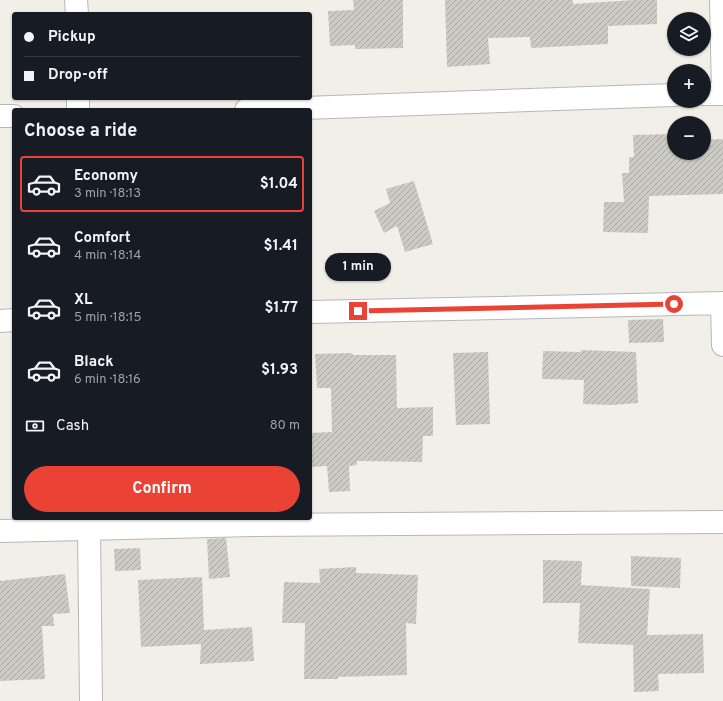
<!DOCTYPE html>
<meta charset="utf-8">
<style>
:root{--surface:#171b24;--page:#20242c;--text:#f1f3f6;--muted:#9ea1a6;--line:#363941;--accent:#ea4335}
body{margin:0;font-family:Overpass,sans-serif;background:var(--page);color:var(--text);height:100vh;display:flex;flex-direction:column;font-size:15px;white-space:nowrap}
*{box-sizing:border-box;margin:0}
p{font-size:13px;color:var(--muted)}
.icon{flex:none;width:22px;height:22px;fill:none;stroke:currentColor;stroke-width:2;stroke-linecap:round;stroke-linejoin:round}
.map{position:relative;flex:1;overflow:hidden}
.drawer{position:absolute;left:12px;top:108px;width:300px;height:412px;display:flex;flex-direction:column;background:var(--surface);border-radius:4px;box-shadow:0 1px 3px #0004}
.drawer>*{flex:none}
.banner{position:absolute;left:12px;top:12px;width:300px;height:88px;border-radius:4px;box-shadow:0 1px 3px #0004;display:grid;align-content:center;height:88px;padding:0 12px;background:var(--surface)}
.controls{position:absolute;left:667px;top:12px;display:grid;gap:8px}
.controls a{display:grid;place-items:center;width:44px;height:44px;border-radius:50%;background:var(--surface);box-shadow:0 1px 3px #0004;font-size:20px}
.end{position:absolute;width:18px;height:18px;margin:-9px;border:5px solid #ea4335;background:#fff;box-shadow:0 0 0 2px #fff}
.from{border-radius:50%}
.bubble{position:absolute;height:28px;border-radius:14px;background:var(--surface);box-shadow:0 1px 3px #0004;font-size:13px;font-weight:700;line-height:28px;text-align:center}
.banner b{display:flex;align-items:center;gap:14px;height:38px;font-size:15px}
.banner b+b{border-top:1px solid var(--line)}
.banner i{width:10px;height:10px;background:var(--text)}
ul{padding:0;list-style:none}
li{display:flex;align-items:center;gap:12px;height:56px;margin:0 8px 6px;padding:0 4px;border:2px solid transparent;border-radius:4px}
li div{flex:1}
li b{display:block;font-size:15px}
li em{font-style:normal;font-weight:700}
li.on{border-color:var(--accent)}
li>.icon{width:36px;height:36px;stroke-width:1.5}
h2{padding:0 12px;font-size:18px;line-height:48px}
.pay{display:flex;align-items:center;gap:10px;height:44px;padding:0 12px;font-size:15px}
.pay p{margin-inline-start:auto}
.button{display:flex;gap:8px;margin-top:auto;padding:8px 12px}
.button a{flex:1;height:46px;border-radius:24px;background:var(--accent);color:#fff;font-size:16px;font-weight:700;line-height:46px;text-align:center}
.map>svg:first-child{display:block}
</style>
<div class="map">
<svg width="723" height="701" viewBox="0 0 723 701">
<defs>
<pattern id="building-hatch" width="6" height="6" patternUnits="userSpaceOnUse"><rect width="6" height="6" fill="#cccac5"/><path d="M-1 1l2-2M0 6l6-6M5 7l2-2" fill="none" stroke="#a9a8a4"/></pattern>
</defs>
<rect width="100%" height="100%" fill="#f1efe8"/>
<path fill="url(#building-hatch)" d="M353 0H403V48L355 49V45L330 46 328 11 354 10Z
M445 0H573V4L634 0H657V24L608 26V44L531 48 530 37 488 38 490 64 447 67Z
M674 134V153H704V140L723 139V194L649 196 648 233 603 232 604 202H624L622 173H629V157H634L633 135Z
M414 181 433 244 405 252 397 226 384 233 374 211 390 203 386 189Z
M663 319 664 342 629 343 628 320Z
M581 350 636 352 638 403 612 405 583 404 584 380 542 379 543 351 581 352Z
M488 352 490 424 456 425 453 353Z
M352 353 353 355H396L397 408 433 407V436H423L422 462 357 461V465L349 466 350 491 329 492 327 466 310 467V433L332 432 331 388H317L315 354Z
M226 538 230 577 209 579 207 539Z
M140 548 141 570 115 571 114 549Z
M631 556 681 558 680 588 631 586Z
M543 560 582 561 581 585 650 589 647 635 703 634 704 673 658 674 659 691 634 692 633 645 578 643 580 603H543Z
M356 567V573L418 575 416 624 406 623 407 675 338 677V679H304L305 623H282L284 582 320 583 319 569Z
M65 574 70 613 53 614 54 626H42L45 679 0 681V581Z
M202 577 204 630 252 627 254 661 200 664 201 644 141 647 138 580Z"/>
<g fill="none" stroke-linecap="round" stroke-linejoin="round">
<defs>
<path id="street" d="M76 0 77 14
M721 0 723 94
M704 94H723
M78 98V110
M246 110 674 95
M0 116H14
M722 303 723 345
M310 312 723 303
M0 321 14 320
M89 529 91 701
M0 531 253 525 723 522"/>
</defs>
<use href="#street" stroke="#b5b8bc" stroke-width="24"/>
<use href="#street" stroke="#fff" stroke-width="22"/>
</g>
<g fill="none" stroke-linecap="round" stroke-linejoin="round">
<path stroke="#ea4335" stroke-width="5" d="M358 311 674 304"/>
</g>
</svg>
<div class="controls">
<a><svg class="icon" aria-label="layers" viewBox="0 0 24 24"><path d="M12 4l9 5-9 5-9-5zM3 14l9 5 9-5"/></svg></a>
<a>+</a>
<a>−</a>
</div>
<i class="end from" style="left:674px;top:304px"></i>
<i class="end" style="left:358px;top:311px"></i>
<div class="bubble" style="left:325px;top:253px;width:66px">1 min</div>
<div class="banner">
<b><i class="from"></i>Pickup</b>
<b><i></i>Drop-off</b>
</div>
<section class="drawer">
<h2>Choose a ride</h2>
<ul>
<li class="on"><svg class="icon" aria-label="car" viewBox="0 0 24 24"><path d="M5 17H2v-5l4-1 3-4h7l3 4 3 1v5h-3M9 17h6M6 11h13"/><circle cx="7" cy="17" r="2"/><circle cx="17" cy="17" r="2"/></svg><div><b>Economy</b><p>3 min · 18:13</p></div><em>$1.04</em></li>
<li><svg class="icon" aria-label="car" viewBox="0 0 24 24"><path d="M5 17H2v-5l4-1 3-4h7l3 4 3 1v5h-3M9 17h6M6 11h13"/><circle cx="7" cy="17" r="2"/><circle cx="17" cy="17" r="2"/></svg><div><b>Comfort</b><p>4 min · 18:14</p></div><em>$1.41</em></li>
<li><svg class="icon" aria-label="car" viewBox="0 0 24 24"><path d="M5 17H2v-5l4-1 3-4h7l3 4 3 1v5h-3M9 17h6M6 11h13"/><circle cx="7" cy="17" r="2"/><circle cx="17" cy="17" r="2"/></svg><div><b>XL</b><p>5 min · 18:15</p></div><em>$1.77</em></li>
<li><svg class="icon" aria-label="car" viewBox="0 0 24 24"><path d="M5 17H2v-5l4-1 3-4h7l3 4 3 1v5h-3M9 17h6M6 11h13"/><circle cx="7" cy="17" r="2"/><circle cx="17" cy="17" r="2"/></svg><div><b>Black</b><p>6 min · 18:16</p></div><em>$1.93</em></li>
</ul>
<div class="pay"><svg class="icon" aria-label="cash" viewBox="0 0 24 24"><path d="M3 7h18v10H3z"/><circle cx="12" cy="12" r="2"/></svg>Cash<p>80 m</p></div>
<div class="button"><a>Confirm</a></div>
</section>
</div>
